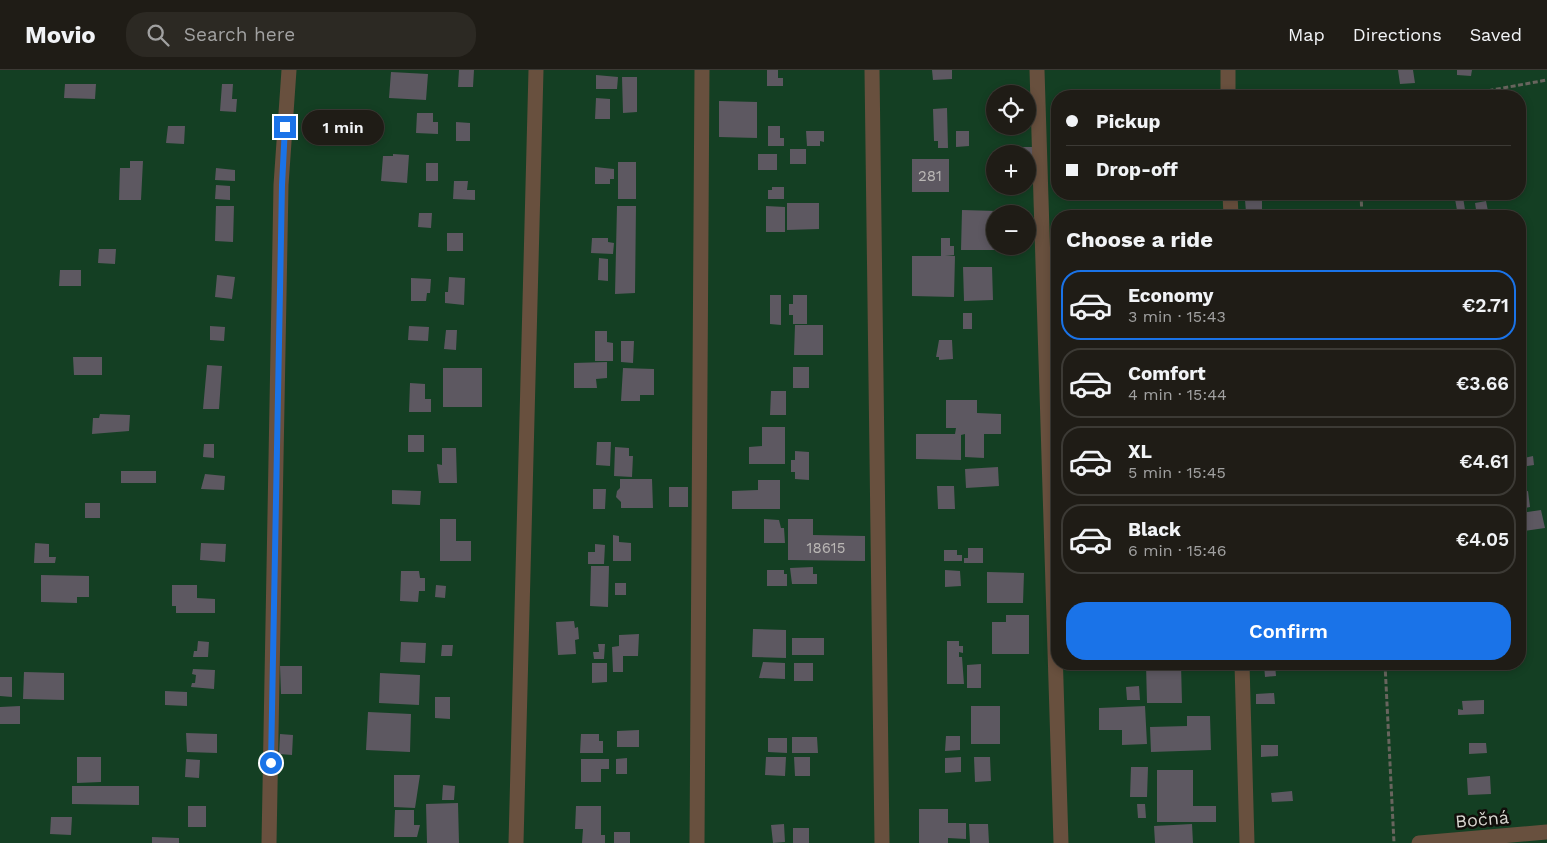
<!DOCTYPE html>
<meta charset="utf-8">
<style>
:root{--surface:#1f1c16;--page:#2c2923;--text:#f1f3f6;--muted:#a1a1a1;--line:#3c3a35;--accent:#1a73e8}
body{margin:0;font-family:"Work Sans",sans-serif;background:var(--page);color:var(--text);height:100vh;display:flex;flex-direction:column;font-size:19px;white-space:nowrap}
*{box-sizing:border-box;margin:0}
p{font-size:16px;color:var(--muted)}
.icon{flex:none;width:28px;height:28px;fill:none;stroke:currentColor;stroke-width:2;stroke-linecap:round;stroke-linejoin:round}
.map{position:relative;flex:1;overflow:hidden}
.side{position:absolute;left:1051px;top:140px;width:475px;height:460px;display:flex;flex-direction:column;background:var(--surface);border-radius:20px;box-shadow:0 2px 8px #0003,0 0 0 1px var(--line)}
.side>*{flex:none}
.banner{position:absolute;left:1051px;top:20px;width:475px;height:110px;border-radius:20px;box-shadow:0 2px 8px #0003,0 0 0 1px var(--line);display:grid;align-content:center;height:110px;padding:0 15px;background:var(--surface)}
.fabs{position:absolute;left:986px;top:15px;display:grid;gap:10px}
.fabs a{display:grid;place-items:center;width:50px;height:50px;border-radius:50%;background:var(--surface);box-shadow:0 2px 8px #0003,0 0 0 1px var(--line);font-size:25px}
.end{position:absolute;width:22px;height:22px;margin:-11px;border:6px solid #1a73e8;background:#fff;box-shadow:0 0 0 2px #fff}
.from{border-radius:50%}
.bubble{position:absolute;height:35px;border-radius:18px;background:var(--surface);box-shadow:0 2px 8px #0003,0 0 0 1px var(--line);font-size:16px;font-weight:600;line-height:35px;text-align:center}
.banner b{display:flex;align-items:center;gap:18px;height:48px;font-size:19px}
.banner b+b{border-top:1px solid var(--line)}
.banner i{width:12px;height:12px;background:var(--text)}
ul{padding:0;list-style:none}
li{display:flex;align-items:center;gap:15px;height:70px;margin:0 10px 8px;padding:0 5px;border:2px solid var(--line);border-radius:20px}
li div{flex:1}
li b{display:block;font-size:19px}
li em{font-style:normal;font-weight:600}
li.active{border-color:var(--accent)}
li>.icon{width:45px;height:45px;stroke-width:1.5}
h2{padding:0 15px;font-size:22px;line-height:60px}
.cta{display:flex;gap:10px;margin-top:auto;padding:10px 15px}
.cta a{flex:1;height:58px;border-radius:20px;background:var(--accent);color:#fff;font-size:20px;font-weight:600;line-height:58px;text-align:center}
header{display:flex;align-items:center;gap:30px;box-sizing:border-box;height:70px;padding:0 25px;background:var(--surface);border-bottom:1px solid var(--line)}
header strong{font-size:24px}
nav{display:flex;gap:28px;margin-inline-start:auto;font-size:18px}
.search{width:350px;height:45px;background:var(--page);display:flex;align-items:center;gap:12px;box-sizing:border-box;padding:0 18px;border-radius:20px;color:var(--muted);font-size:19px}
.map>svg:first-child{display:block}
</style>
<header>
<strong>Movio</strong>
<div class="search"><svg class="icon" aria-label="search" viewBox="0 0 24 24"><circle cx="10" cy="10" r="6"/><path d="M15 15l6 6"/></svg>Search here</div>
<nav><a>Map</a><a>Directions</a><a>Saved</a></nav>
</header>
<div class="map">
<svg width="1547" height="773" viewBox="0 0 1547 773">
<rect width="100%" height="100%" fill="#29261e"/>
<path fill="#143f23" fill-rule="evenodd" d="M0 0H1547V773H0ZM995 24H1028V56H995ZM1058 26H1520V124H1058ZM995 84H1028V116H995ZM995 144H1028V176H995ZM1058 146H1520V594H1058Z"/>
<path fill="#5d5861" d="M459 0H474L473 17H458Z
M767 0H778V8H783V16H767Z
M932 0H952V9L933 10Z
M1398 0H1413L1415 13 1400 14Z
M1457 0H1472L1471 6 1457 5Z
M391 2 428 4 426 30 389 28Z
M596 5 618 7 617 19H596Z
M622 7H637V42L623 43Z
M65 14H96L95 29 64 28Z
M222 14H233L232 29H237L236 42 220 41Z
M596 28 610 29V49H595Z
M719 31 757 32V68L719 67Z
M947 38 948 78H938V71H934L933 39Z
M417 43H433V52H438V64L416 63Z
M456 52 470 53V71H456Z
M168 56H185L184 74 166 73Z
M768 56H780V68H784V76H768Z
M806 61H824V72L820 71V76H807Z
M956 61H969V76L956 77Z
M1013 77H1033L1034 103 1028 104V84H1014Z
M790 79H806V94H790Z
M393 84 409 85 407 113 381 111 383 86H393Z
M758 84H777V100H758Z
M912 89H949V122H912Z
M130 91H143L141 130H119L120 98H130Z
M618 92H636V129H618Z
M426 93H438V111H426Z
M595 97 614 99V109H610V114H595Z
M216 98 235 100V111L215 110Z
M454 111H468L467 120H475V130L453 129Z
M216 115 230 116V130L215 129Z
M772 117H784V129H768V120H772Z
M1463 127 1466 146H1458L1455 129Z
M1262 129V141L1246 142 1245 130Z
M1486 131 1489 146H1477L1475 133Z
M787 133H819V159L787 160Z
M216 136H234L233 172 215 171Z
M617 136H636L635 223 615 224Z
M766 136 785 137V162H766Z
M962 140 997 141 995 144 997 180H961Z
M1089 141H1115V146H1089Z
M419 143H432L431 158 418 157Z
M447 163H463V181H447Z
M592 168H608V172L614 173 613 184 591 183Z
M941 168H950V176H954V185H945L955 186 954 227 912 226V186H941Z
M99 179H116L115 194 98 193Z
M599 188 608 189V211L598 210Z
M963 197H992L993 230 964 231Z
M60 200H81V216H59Z
M217 205 235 207 232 229 215 227Z
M449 207 465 208 464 235 445 233V222H448Z
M411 208 431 209 430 223H427L426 231H411Z
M770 225H781V255L770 254Z
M793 225H807V254H793V245H789V234H793Z
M963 243H972V259H963Z
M795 255H823V285H794Z
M210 256 225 257 224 271 210 270Z
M409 256 429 257 428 271 408 270Z
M446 260H457L456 280 444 279Z
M595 261H607V272L613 273V291H595Z
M939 270H952L953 289 939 290V287H936Z
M621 271H634L633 293 621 292Z
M73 287H102V305H74Z
M607 292V308L596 309 597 318H574V293Z
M1523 294 1526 307 1522 308 1524 315H1520V295Z
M207 295 222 296 219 339H203Z
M793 297H809V318H793Z
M443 298H482V337H443Z
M623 298 654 299V325H640V331H621Z
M410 313 425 314V329H431V342H409Z
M771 321H786V345H770Z
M1526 326 1527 336 1520 337V327Z
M946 330H977V343L1001 344V364H984V388L965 387V364L961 365V390L916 389V364H955L956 358H946Z
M100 344 130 345 129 361 92 364 93 348H99Z
M762 357H785V394H749V377L762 376Z
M408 365H424V382H408Z
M597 372H611L610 396 596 395Z
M204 374H214V388L203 387Z
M615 377 629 378V386H633L632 407 614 406Z
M442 378H456L457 413H439L437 394 442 395Z
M795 381 809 382V410L795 409V402H791V390H795Z
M1533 386 1534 395 1520 397V389Z
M998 397 999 416 966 418 965 399Z
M121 401H156V413H121Z
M205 404 225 406 224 420 201 419Z
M620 409H652L653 438H621V432L616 427 617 421 620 418Z
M758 410H780V439H732V421L758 420Z
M937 416H954L955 439H938Z
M669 417H688V437H669Z
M593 419H606L605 439H593Z
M392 420 421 421 420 435 392 434Z
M1528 421 1530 437 1520 439V422Z
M85 433H100V448H85Z
M1541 440 1545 458 1524 461 1520 443Z
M440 449H456V471H471V491H440Z
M764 449 779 450 781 458H784L785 473H764Z
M788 449H813V465L865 466V491L788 490Z
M613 465 619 466V472L631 473V491H613Z
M35 473 49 474V487H56L55 493H34Z
M201 473 226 474 225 492 200 490Z
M595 474 605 475 604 494H588V482H595Z
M968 478H983V493H964V488H968Z
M944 480H957V485H962V491H944Z
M591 496H609L608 537 590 536Z
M813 497V504H817V514H792L790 498Z
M767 500H784V504H787V516H767Z
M945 500 960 501 961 516 945 517Z
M401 501H419L420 508H425V521H419L418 532 400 531Z
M987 502 1024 503 1023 533H987Z
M41 505 89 506V527H77V533L41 532Z
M615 513H626V525H615Z
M172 515H197V528L215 529V543H176V536H172Z
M436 515 446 516 445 528 435 527Z
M1006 545H1029V584H992V552H1006Z
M574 551 575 558 578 557 579 569 575 570 576 584 558 585 556 552Z
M753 559 786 560V588L752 587Z
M639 564 638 586H623V602H613L612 577 619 576V565Z
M792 568H824V585H792Z
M198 571 209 572 208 587H193L194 581H197Z
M947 571H959V576H963V583L959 582V587H962L964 614H947Z
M401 572 426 573 425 593 400 592Z
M598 574H605L604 589H594L593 582H599Z
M442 575H453L452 586H441Z
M763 592 785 593V609L759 608Z
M592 593H607V612L592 613Z
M794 593H813V611H794Z
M981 594V618H967V595Z
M1146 594H1181L1182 633H1147Z
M1264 594H1275L1276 606 1265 607Z
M1473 594H1503V598H1474Z
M280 596H302V624H281Z
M193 599 215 600 214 619 191 617 192 613H195L196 605 192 604Z
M24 602 64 603V630L23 629Z
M380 603 420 605 419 635 379 633Z
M0 607H12V627L0 626Z
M1139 616 1140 630H1127L1126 617Z
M165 621 187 622V636L165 635Z
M1274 623 1275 634H1256V624Z
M435 627H450V649L435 648Z
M1484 630V644L1458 645V639L1463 640 1462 631Z
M20 636V654H0V637Z
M971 636H1000V674H971Z
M1145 636 1147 674 1122 675V660H1099V638Z
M368 642 411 644 410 682 366 680Z
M1187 646H1210L1211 680 1151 682 1150 657 1187 656Z
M639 660V677H617V661Z
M186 663 217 664V683L187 682Z
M280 664 293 665 292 685 279 684Z
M581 664H599V671H603V683H580Z
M946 666H960V680L945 681Z
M792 667H817L818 683H792Z
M768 668H787V683L768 682Z
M1469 673H1486L1487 683 1469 684Z
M1261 675H1278V686L1261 687Z
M77 687H101V712L77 713Z
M766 687H786L785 706 765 705Z
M794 687H810V706H795Z
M961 687V702L945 703V688Z
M974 687H990L991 711 975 712Z
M627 688V704H616V689Z
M186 689 200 690 199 708 185 707Z
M581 689H609V699H601V712H581Z
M1131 697H1148L1147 727H1130Z
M1157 700H1193V736H1216V752H1157Z
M394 705H420L415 738 394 737Z
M1490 706 1491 724 1468 725 1467 708Z
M443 715 455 716 454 730H442Z
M72 716H139V735L72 734Z
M1292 721 1293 731 1272 732 1271 723Z
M458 733 459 773H427L426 734Z
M1137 734H1145L1146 748H1138Z
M188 736H206V757H188Z
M576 736H601V765H605V773H582L583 759H575Z
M919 739H948V753H966V769L948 768V773H919Z
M395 740H414V755H420L417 767H394Z
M51 747H72L71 765 50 764Z
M784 754 785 772 773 773 771 755Z
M969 754H988L989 773H970Z
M1192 754 1193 773H1155L1154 756Z
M793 758H809V773H793Z
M614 762H630V773H614Z
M152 767 179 768V773H152Z"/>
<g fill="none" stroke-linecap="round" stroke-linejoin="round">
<path stroke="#68655e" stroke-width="3" stroke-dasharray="5 2.5" stroke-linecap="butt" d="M1459 26 1547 10
M1361 124 1362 146
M1385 594 1394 773"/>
<path stroke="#68503e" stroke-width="15" d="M872 0 882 773
M1037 0 1061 773
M1228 0V26
M1230 124 1231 146
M1242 594 1247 773
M269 773 281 115 289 0
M516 773 536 0
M697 773 702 0
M1419 773 1547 762"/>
</g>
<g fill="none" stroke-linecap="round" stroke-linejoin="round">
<path stroke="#1a73e8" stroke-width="6" d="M271 693 282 115 285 57"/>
</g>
<g text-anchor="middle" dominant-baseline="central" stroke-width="5" stroke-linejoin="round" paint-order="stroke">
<g font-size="15" fill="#bab7b5">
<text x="930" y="106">281</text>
<text x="826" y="478">18615</text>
</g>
<g font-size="18" fill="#d9d7d1" stroke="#110f0b">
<text transform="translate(1482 749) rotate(-5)">Bočná</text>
</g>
</g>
</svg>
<div class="fabs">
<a><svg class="icon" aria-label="locate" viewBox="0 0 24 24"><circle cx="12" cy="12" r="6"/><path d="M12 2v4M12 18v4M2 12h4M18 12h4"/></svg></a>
<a>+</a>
<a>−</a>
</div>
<i class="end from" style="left:271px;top:693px"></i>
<i class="end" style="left:285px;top:57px"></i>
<div class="bubble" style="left:302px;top:40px;width:82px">1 min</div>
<div class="banner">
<b><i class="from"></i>Pickup</b>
<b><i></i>Drop-off</b>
</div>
<section class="side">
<h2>Choose a ride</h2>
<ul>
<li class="active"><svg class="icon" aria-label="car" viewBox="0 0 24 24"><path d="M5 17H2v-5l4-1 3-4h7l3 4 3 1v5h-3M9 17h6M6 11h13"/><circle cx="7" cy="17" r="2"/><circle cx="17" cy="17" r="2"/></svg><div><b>Economy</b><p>3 min · 15:43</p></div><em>€2.71</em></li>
<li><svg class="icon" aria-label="car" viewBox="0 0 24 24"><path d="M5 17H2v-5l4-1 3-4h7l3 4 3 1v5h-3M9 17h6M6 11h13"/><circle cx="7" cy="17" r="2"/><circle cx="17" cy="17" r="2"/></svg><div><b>Comfort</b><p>4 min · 15:44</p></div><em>€3.66</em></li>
<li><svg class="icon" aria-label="car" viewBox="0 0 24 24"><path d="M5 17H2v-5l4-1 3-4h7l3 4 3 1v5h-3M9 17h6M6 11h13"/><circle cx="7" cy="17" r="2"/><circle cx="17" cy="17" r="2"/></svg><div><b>XL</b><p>5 min · 15:45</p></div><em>€4.61</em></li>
<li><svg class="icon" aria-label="car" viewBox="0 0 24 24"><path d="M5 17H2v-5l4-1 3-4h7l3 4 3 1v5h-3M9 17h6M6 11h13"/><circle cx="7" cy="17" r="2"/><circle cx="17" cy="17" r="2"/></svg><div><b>Black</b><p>6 min · 15:46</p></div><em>€4.05</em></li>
</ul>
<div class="cta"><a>Confirm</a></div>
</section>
</div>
